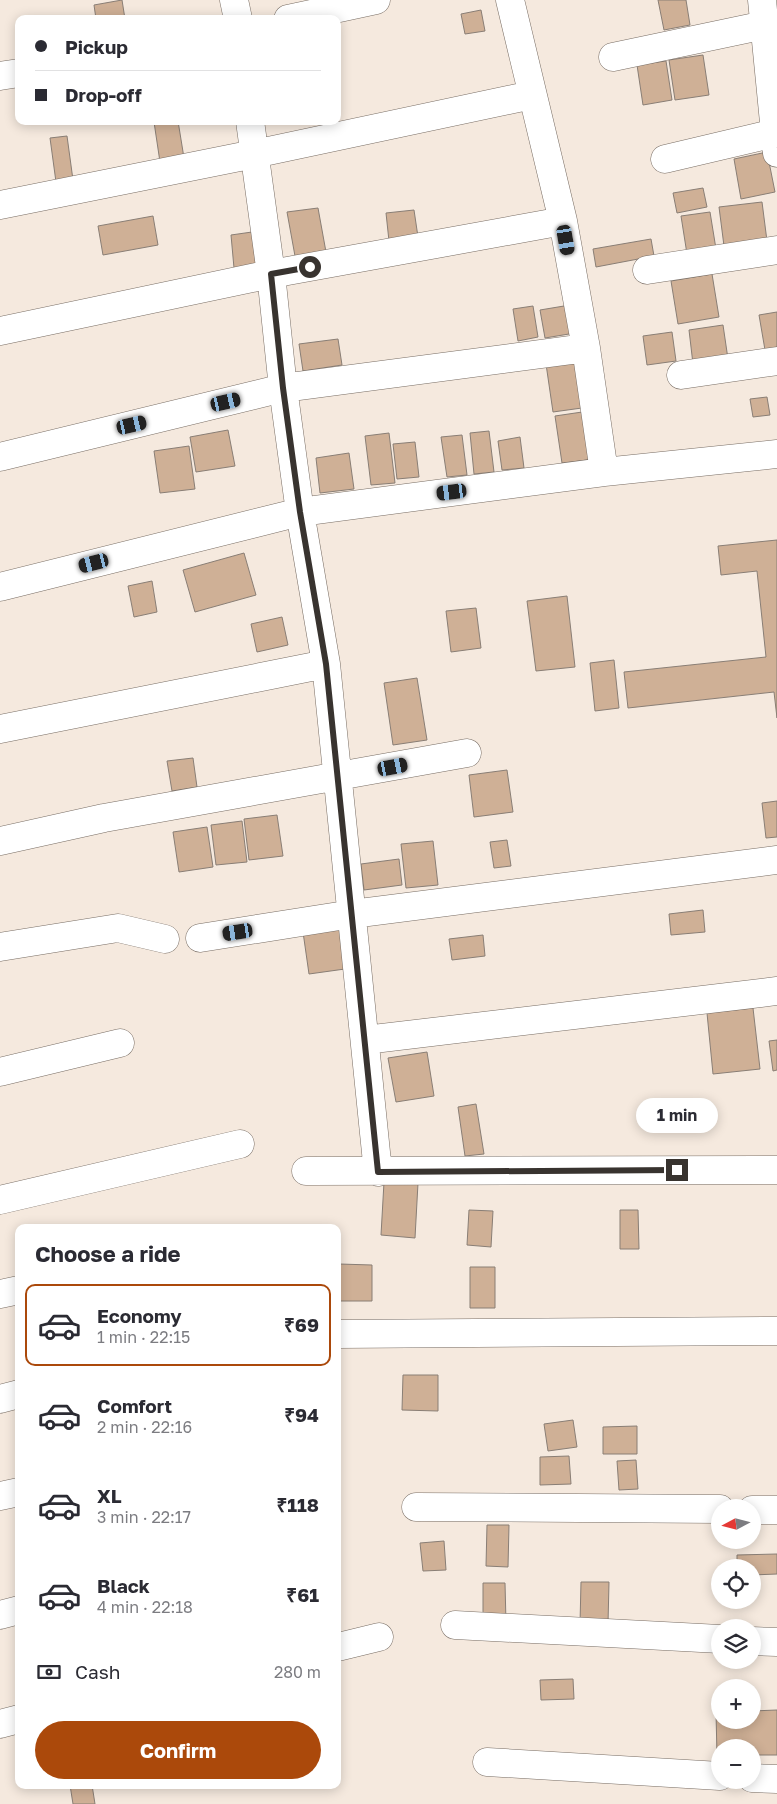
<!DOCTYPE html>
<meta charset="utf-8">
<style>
:root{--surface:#fff;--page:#f7f7f7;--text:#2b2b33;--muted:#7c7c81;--line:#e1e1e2;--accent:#ab490b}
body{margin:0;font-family:"Golos Text",sans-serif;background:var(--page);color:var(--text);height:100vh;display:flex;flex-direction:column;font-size:19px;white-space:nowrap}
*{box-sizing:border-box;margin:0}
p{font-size:16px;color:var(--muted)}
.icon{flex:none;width:28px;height:28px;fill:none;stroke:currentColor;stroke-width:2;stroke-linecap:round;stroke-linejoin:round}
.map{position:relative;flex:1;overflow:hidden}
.sheet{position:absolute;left:15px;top:1224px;width:326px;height:565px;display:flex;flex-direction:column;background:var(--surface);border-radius:10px;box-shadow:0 2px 12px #0003}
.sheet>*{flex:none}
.hud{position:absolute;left:15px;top:15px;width:326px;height:110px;border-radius:10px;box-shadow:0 2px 12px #0003;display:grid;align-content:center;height:110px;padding:0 20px;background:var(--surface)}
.needle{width:32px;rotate:263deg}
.fabs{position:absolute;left:711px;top:1499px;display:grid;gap:10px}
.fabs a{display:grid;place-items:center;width:50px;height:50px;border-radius:50%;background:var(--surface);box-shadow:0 2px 12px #0003;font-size:25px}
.end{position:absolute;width:22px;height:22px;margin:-11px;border:6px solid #38332f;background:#fff;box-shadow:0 0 0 2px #fff}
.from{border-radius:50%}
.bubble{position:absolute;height:35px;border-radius:18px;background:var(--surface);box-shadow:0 2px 12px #0003;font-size:16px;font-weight:700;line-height:35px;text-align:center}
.car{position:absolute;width:15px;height:30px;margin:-15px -8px;border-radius:6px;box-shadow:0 0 4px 1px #0007;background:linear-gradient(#222 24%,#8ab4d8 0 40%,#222 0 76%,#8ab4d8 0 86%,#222 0)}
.hud b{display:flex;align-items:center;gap:18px;height:48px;font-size:19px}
.hud b+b{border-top:1px solid var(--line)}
.hud i{width:12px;height:12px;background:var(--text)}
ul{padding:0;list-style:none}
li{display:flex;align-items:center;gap:15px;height:82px;margin:0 10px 8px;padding:0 10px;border:2px solid transparent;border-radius:10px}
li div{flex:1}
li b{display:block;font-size:19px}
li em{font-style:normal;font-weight:700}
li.selected{border-color:var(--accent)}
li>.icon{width:45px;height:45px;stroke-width:1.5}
h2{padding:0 20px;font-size:22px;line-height:60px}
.pay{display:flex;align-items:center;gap:12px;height:55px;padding:0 20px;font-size:19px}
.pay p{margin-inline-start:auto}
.cta{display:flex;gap:10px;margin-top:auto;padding:10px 20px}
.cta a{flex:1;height:58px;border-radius:30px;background:var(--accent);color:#fff;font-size:20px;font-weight:700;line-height:58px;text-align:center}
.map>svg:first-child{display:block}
</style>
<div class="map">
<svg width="777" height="1804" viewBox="0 0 777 1804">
<rect width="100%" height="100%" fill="#f5e9de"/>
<path fill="#cfb096" stroke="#897e75" d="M122 0 125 19H96L94 5Z
M658 0H686L690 25 664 30Z
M481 10 485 31 465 34 461 14Z
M703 55 709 95 675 100 669 60Z
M666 61 672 100 643 105 637 65Z
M160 121H178L184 158 160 162 154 122Z
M67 136 73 180 56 182 50 138Z
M767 152 775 192 741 199 734 159Z
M703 188 707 207 677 213 673 193Z
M762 202 767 241 724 246 719 207Z
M318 208 326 252 295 256 287 212Z
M414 210 418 237 389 241 386 213Z
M710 212 716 249 687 254 681 216Z
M153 216 158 245 103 255 98 226Z
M252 232 256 266 234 268 231 235Z
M651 239 654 256 596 267 593 249Z
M712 274 719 317 678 324 671 281Z
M570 305 575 333 545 338 540 310Z
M533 306 538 337 518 341 513 309Z
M777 312V348L765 350 759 315Z
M723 325 728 359 693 364 689 330Z
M672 332 676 361 647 365 643 336Z
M338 339 342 365 303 371 299 344Z
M582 359 589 407 553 412 546 364Z
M767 397 770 415 753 417 750 399Z
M589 411 595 459 562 463 555 416Z
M228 430 235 466 196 472 190 437Z
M489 431 494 472 474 474 470 433Z
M389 433 395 483 371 485 365 436Z
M462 435 467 475 447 477 441 437Z
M520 437 524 468 502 470 498 441Z
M415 442 419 477 397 479 393 444Z
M189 446 195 489 160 493 154 451Z
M349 453 354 489 320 493 316 458Z
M777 540V718L774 692 628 708 624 672 766 657 757 571 721 575 718 546Z
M244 553 256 595 195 612 183 570Z
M152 581 157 612 134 617 128 586Z
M567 596 575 667 536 671 527 601Z
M476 608 481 648 451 652 446 611Z
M282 617 288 645 257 652 251 624Z
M614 660 619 708 595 711 590 663Z
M417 678 427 740 393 745 384 683Z
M193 758 197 787 172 791 167 761Z
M507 770 513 812 474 817 469 775Z
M777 801V837L766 838 762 803Z
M277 815 283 856 249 860 244 819Z
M242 821 247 862 216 865 211 825Z
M207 827 213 867 179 872 173 832Z
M507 840 511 866 494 868 490 842Z
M433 841 438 885 406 888 401 844Z
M399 859 402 885 364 890 361 864Z
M703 910 705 932 671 935 669 914Z
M346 926 352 968 309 974 303 932Z
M483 935 485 956 452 960 449 939Z
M753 1008 760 1069 713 1074 707 1013Z
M777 1040V1070L773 1071 769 1041Z
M427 1052 434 1096 396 1102 388 1058Z
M476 1104 484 1154 465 1156 458 1107Z
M384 1182 418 1183 415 1238 381 1235Z
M469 1210 493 1211 491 1247 467 1245Z
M620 1210H638L639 1249H620Z
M339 1264 372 1265V1301H338Z
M470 1267H495V1308H470Z
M403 1375H438V1411L402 1410Z
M573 1420 577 1447 548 1451 544 1424Z
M637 1426V1454H603V1427Z
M569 1456 571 1484 540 1485V1457Z
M636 1460 638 1489 619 1490 617 1461Z
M487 1525H509L508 1567 486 1566Z
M444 1541 446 1570 423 1571 420 1543Z
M777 1554V1574L752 1575V1568H737V1555Z
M581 1582H609L608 1624H580Z
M483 1583H505L506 1623H483Z
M573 1679 574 1699 541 1700 540 1680Z
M777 1710V1755H752V1748H720V1756H717L716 1712H720V1720H752V1711Z
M70 1785H92L95 1804H73Z"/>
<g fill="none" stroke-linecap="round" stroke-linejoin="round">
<defs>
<path id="minor" d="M234 0 238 19
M510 0 563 221 586 348 604 472
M762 0 777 153
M288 19 376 0
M613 57 765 25
M0 76 19 73
M250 121 271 274 283 388 300 512 326 664 378 1172
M665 159 775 133
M0 205 254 154 532 95
M647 270 777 250
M0 331 271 274 563 221
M681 375 777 361
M0 457 283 388 586 348
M0 587 300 512 604 472 777 454
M0 729 326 664
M0 841 104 818 467 753
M200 938 352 914 777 860
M0 947 118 928 165 939
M365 1040 777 991
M0 1072 120 1043
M306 1171 777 1170
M0 1200 240 1144
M0 1294 19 1290
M338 1334 777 1331
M0 1399 19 1394
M0 1496 19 1492
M416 1507 720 1509
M752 1510H777
M0 1615 19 1610
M455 1625 720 1639
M752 1641 777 1642
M338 1647 379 1637
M0 1724 19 1719
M487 1762 720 1776
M752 1778 777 1779"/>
</defs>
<use href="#minor" stroke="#786d64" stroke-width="29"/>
<use href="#minor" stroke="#fff" stroke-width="28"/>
</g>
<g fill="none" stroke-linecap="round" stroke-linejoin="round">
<path stroke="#38332f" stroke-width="6" d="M310 267 271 274 283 388 300 512 326 664 378 1172 677 1170"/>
</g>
</svg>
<div class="fabs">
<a><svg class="needle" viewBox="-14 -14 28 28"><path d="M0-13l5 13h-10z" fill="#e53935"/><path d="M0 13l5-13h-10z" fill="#7c7c81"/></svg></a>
<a><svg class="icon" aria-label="locate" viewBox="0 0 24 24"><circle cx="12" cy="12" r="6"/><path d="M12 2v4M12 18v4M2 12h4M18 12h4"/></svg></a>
<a><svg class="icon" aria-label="layers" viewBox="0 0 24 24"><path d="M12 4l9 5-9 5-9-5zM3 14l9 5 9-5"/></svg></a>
<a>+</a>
<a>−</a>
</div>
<i class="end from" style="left:310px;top:267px"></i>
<i class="end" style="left:677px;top:1170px"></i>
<div class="bubble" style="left:636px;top:1098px;width:82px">1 min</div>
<i class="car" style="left:566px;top:240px;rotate:170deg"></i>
<i class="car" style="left:226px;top:402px;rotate:77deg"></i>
<i class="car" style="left:132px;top:425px;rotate:77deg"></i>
<i class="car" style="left:452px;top:492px;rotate:263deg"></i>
<i class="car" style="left:94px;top:563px;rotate:256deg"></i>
<i class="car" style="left:393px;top:767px;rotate:79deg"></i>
<i class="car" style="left:238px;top:932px;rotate:261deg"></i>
<div class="hud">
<b><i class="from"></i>Pickup</b>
<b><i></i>Drop-off</b>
</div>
<section class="sheet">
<h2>Choose a ride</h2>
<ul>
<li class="selected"><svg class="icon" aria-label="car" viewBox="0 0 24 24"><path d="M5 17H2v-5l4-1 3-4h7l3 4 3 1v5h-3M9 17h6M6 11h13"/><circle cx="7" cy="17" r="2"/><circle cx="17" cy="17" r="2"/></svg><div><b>Economy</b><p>1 min · 22:15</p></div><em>₹69</em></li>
<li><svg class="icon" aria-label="car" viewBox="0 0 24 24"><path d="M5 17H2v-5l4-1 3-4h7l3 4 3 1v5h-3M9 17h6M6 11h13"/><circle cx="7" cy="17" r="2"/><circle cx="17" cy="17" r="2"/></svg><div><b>Comfort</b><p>2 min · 22:16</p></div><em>₹94</em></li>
<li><svg class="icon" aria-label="car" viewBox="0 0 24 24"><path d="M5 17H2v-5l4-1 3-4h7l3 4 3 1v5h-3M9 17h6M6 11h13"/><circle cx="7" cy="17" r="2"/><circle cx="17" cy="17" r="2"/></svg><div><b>XL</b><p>3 min · 22:17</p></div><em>₹118</em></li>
<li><svg class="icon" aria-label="car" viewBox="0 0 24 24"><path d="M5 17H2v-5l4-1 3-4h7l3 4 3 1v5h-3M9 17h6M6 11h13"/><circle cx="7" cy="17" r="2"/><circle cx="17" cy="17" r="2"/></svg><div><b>Black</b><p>4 min · 22:18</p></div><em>₹61</em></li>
</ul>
<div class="pay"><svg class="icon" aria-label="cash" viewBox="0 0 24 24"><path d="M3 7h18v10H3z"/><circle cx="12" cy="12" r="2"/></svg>Cash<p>280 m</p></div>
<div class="cta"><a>Confirm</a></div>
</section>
</div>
